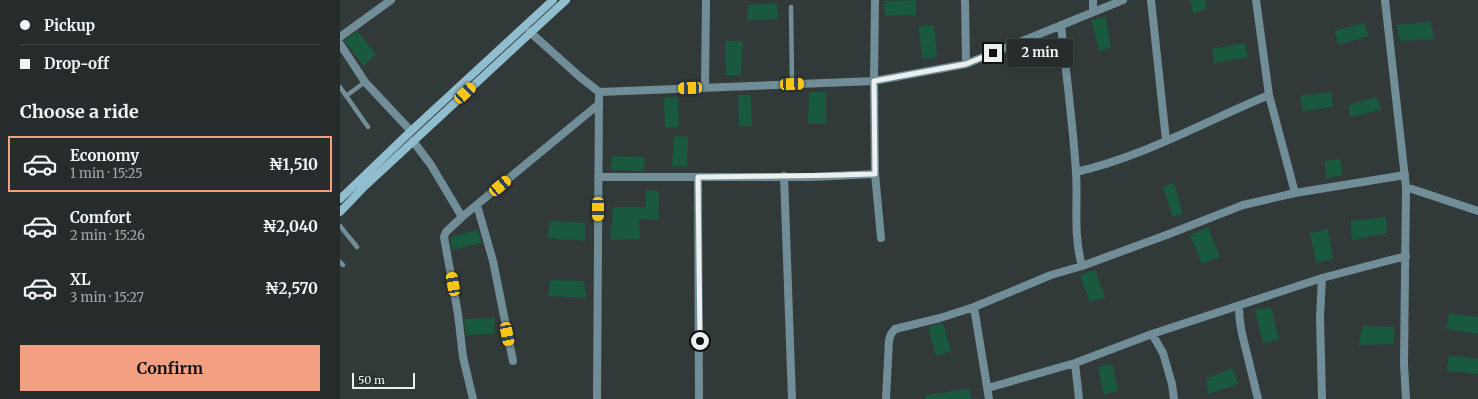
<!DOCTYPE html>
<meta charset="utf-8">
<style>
:root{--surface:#262b2b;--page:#2e3333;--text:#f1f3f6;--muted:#a4a7a9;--line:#424747;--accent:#f3a082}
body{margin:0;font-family:Merriweather,serif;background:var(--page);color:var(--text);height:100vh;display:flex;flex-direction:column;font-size:15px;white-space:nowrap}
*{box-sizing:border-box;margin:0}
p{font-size:13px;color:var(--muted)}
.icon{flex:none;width:22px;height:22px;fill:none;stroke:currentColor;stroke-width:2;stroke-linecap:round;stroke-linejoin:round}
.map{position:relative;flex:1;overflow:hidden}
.side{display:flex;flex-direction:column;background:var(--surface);width:340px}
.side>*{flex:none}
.top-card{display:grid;align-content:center;height:88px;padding:0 20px;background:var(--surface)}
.scale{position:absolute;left:12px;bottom:10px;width:63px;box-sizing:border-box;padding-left:4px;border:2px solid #ecf0f0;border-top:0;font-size:11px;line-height:14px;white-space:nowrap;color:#ecf0f0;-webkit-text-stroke:3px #282f2f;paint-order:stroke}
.end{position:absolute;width:18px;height:18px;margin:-9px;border:5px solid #ecf0f0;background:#111;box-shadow:0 0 0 2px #111}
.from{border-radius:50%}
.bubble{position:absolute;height:28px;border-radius:0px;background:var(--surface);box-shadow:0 2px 6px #0003,0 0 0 1px var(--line);font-size:13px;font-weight:700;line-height:28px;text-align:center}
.car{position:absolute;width:12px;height:24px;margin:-12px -6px;border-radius:5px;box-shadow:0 0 3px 1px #0007;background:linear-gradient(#f5c518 24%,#345 0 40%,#f5c518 0 76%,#345 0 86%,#f5c518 0)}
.top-card b{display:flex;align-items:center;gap:14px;height:38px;font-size:15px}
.top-card b+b{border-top:1px solid var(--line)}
.top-card i{width:10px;height:10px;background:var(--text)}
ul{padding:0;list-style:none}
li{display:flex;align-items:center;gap:12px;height:56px;margin:0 8px 6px;padding:0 12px;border:2px solid transparent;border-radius:0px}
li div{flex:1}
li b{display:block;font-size:15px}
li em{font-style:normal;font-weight:700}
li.on{border-color:var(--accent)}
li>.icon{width:36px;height:36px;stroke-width:1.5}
h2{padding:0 20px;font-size:18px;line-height:48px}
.cta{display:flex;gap:8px;margin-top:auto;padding:8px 20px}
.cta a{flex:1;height:46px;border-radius:0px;background:var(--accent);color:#111;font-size:16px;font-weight:700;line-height:46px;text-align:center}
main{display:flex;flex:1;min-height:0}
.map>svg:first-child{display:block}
</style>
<main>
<section class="side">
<div class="top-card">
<b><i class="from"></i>Pickup</b>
<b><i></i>Drop-off</b>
</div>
<h2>Choose a ride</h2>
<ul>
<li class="on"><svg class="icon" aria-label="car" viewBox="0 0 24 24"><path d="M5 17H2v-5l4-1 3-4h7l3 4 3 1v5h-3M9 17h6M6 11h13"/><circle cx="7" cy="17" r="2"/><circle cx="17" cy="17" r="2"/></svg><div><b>Economy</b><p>1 min · 15:25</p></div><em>₦1,510</em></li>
<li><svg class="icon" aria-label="car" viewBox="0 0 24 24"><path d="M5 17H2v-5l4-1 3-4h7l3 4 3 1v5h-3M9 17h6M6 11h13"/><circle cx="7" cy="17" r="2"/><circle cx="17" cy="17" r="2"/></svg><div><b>Comfort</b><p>2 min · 15:26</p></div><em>₦2,040</em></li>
<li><svg class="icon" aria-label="car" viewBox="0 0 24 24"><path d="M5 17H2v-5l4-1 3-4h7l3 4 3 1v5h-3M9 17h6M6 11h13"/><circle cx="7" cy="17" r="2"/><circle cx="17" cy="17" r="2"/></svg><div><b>XL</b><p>3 min · 15:27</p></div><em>₦2,570</em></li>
</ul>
<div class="cta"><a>Confirm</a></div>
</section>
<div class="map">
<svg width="1138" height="399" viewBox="0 0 1138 399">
<rect width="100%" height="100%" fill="#323939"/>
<path fill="#195a3e" d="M576 0V15L545 16 544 1Z
M850 0H865L867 8 853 14Z
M437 3 438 19 407 20 408 5Z
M766 17 771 48 759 51 751 20Z
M1091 22 1094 39 1060 41 1056 25Z
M1024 23 1029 36 998 45 995 31Z
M594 25 597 57 582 59 579 26Z
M17 31 36 54 24 66 4 41Z
M385 41H403L401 75H386Z
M905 43 908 57 874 63 872 49Z
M469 92H486V124H468Z
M991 92 993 107 963 111 960 96Z
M398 95H411L412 126H399Z
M338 97 339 127 325 128 324 98Z
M1036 97 1042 110 1010 117 1009 105Z
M334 136 348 137 347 167 332 166Z
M272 156 305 157 304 171 271 170Z
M1000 159 1003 175 986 179 985 161Z
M834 183 843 214 833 217 823 187Z
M306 190 319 191 318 220 299 219 300 239 271 240 270 227H272L273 207H306Z
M1046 217 1047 233 1012 240 1011 221Z
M210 221 245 223V241L207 238Z
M868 227 880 257 862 264 850 235Z
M988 229 993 259 976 263 970 233Z
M138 230 142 243 112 250 110 237Z
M755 270 765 297 750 302 740 275Z
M210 280 244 281 246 298 208 296Z
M931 307 939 340 923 343 915 310Z
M1109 313 1138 317V334L1106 329Z
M155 318 154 334 126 335 124 319Z
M603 323 611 351 596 356 588 327Z
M1022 326 1054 327 1053 344 1019 345Z
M1109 355 1138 359V374L1107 371Z
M772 364 778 391 764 394 758 367Z
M892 368 898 384 868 394 866 379Z
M629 389 631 399H586V395Z"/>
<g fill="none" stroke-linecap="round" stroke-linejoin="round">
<path stroke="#718e98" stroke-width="4.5" d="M451 7 452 84
M0 87 28 127
M6 96 25 82
M0 226 17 247
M0 262 3 265"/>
<path stroke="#718e98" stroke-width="8" d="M535 0 534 81 535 174 541 238
M625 0 626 64
M753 0V12
M811 0 826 140
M916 0 929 95 955 193
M1045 0 1066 187 1064 364 1066 399
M721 25C726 74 733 123 736 172 738 204 733 234 742 266
M190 32 240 77 259 92 257 399
M0 37 51 0
M0 44 25 82 71 131
M365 88 366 0
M259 92 534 81 626 64 783 0
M73 141 91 165 122 217
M736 172C803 157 866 121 929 95
M444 176 452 399
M258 177H472L535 174
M358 177 359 399
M1066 187 1138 211
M137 205 153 261 173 361
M899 306C899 323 902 334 906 350 910 366 914 383 918 399
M634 307 649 399
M812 334 823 353 832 384 834 399
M735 363 739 399
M648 388 735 363 812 334 982 278 1066 256
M133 399 123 357 118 314 104 237 106 232 122 217 259 104
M546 399 549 340 551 334 555 329 600 318 634 307 711 275 742 266 829 234 903 205 955 193 1065 175
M982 399 980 317 982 278"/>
<path stroke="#90becf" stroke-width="8" d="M0 199 71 131 213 0
M0 212 25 186 226 0"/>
</g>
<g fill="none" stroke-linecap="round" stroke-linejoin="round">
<path stroke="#ecf0f0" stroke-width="5" d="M360 341 358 177C417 176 476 176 535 174L534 81 626 64 653 53"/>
</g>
</svg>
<div class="scale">50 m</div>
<i class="end from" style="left:360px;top:341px"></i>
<i class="end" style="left:653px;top:53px"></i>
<div class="bubble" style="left:667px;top:39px;width:66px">2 min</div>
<i class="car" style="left:452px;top:84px;rotate:88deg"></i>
<i class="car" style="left:350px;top:88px;rotate:268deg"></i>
<i class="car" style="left:125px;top:93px;rotate:47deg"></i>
<i class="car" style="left:160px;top:186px;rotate:50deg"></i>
<i class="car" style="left:258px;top:209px;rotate:180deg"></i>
<i class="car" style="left:113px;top:284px;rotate:350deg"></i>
<i class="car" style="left:167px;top:334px;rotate:169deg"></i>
</div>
</main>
